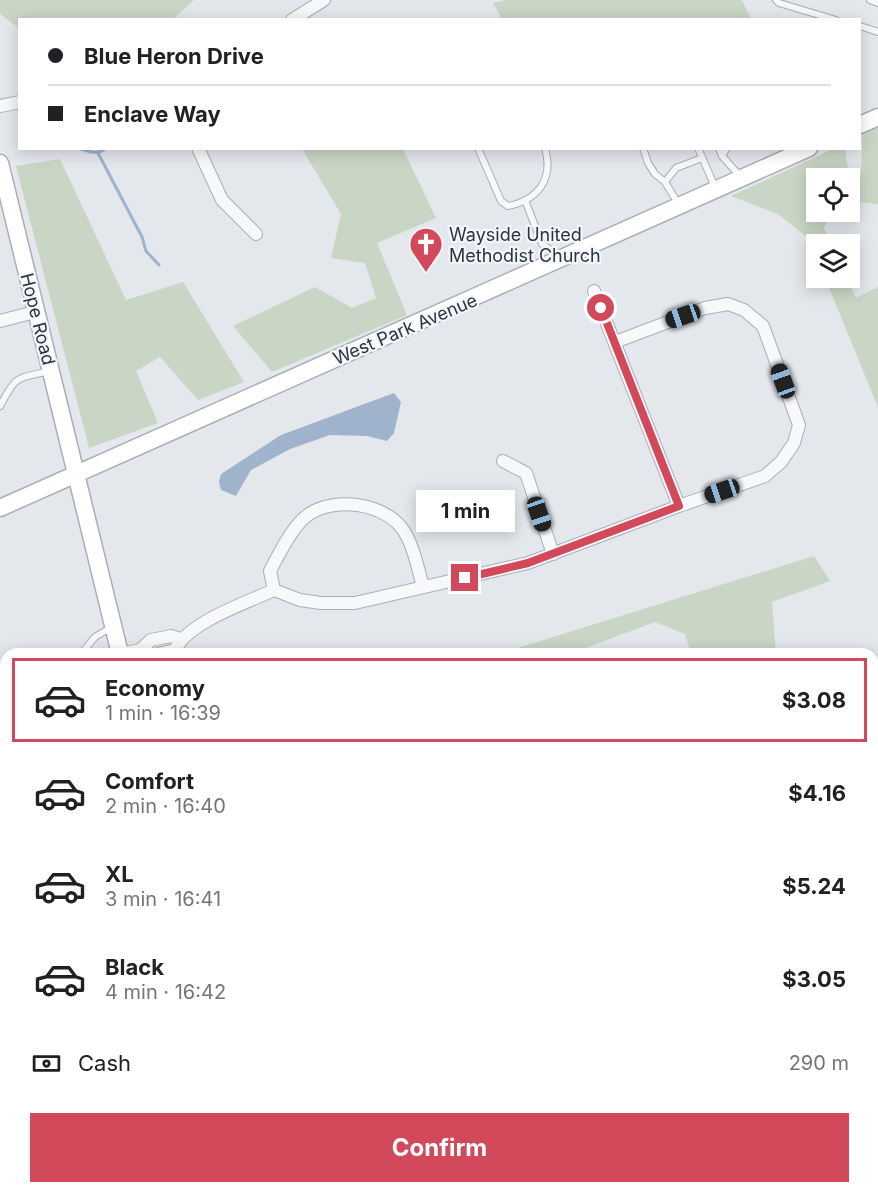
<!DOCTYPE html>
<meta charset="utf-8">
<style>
:root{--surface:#fff;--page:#f6f6f6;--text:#202124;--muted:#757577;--line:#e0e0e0;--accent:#d1495b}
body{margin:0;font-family:Inter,sans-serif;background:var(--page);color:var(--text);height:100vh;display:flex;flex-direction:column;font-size:22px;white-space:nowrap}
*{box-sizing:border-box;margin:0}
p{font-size:20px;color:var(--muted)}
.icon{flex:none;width:33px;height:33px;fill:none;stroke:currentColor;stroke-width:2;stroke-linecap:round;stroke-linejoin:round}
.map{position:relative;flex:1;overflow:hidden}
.drawer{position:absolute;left:0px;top:648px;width:879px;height:546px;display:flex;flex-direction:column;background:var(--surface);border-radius:18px 18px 0 0;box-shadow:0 3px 15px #0003}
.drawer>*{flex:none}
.hud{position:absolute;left:18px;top:18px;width:843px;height:132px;border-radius:0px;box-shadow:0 3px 15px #0003;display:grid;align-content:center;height:132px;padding:0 30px;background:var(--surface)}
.buttons{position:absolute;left:806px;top:168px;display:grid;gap:12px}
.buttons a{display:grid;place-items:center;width:54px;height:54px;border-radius:0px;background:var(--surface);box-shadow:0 3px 15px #0003;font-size:30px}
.end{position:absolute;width:27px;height:27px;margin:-14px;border:8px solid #d1495b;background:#fff;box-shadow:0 0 0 3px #fff}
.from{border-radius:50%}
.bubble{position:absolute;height:42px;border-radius:0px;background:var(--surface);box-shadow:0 3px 15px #0003;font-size:20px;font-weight:700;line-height:42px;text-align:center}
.car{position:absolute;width:18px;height:36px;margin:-18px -9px;border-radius:8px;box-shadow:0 0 4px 2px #0007;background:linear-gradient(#222 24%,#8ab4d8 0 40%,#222 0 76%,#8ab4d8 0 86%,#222 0)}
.hud b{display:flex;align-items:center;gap:21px;height:57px;font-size:22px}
.hud b+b{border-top:2px solid var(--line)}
.hud i{width:15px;height:15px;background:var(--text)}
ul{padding:10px 0 0;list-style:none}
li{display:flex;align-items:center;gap:18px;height:84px;margin:0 12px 9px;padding:0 18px;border:3px solid transparent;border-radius:0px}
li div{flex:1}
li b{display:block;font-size:22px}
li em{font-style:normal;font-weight:700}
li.on{border-color:var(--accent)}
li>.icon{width:54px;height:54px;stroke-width:1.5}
.pay{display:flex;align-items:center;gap:15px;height:66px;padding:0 30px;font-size:22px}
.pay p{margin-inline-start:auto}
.primary-button{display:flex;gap:12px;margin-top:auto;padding:12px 30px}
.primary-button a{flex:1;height:69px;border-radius:0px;background:var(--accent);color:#fff;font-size:24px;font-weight:700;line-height:69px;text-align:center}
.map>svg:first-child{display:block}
</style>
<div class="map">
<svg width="878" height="1194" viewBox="0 0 878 1194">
<rect width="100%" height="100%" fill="#e4e7ec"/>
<path fill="#c9d6c5" d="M0 0H194L173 19 20 20 19 28 0 14Z
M506 0H742L751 19H502L493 3Z
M878 127V204L859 202 863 132Z
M302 149H403L436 218 377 243 407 315 272 372 233 326 315 287 352 308 376 298 365 263 331 258 341 214Z
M833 149H845L849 175 847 178H816V212H832L824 228 832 244H816V257L808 238 778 214 731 196Z
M60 159 126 300 183 282 244 382 198 400 160 357 136 371 158 423 89 448 16 166Z
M825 278H847L856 298 878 287V407Z
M814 556 830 581 772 602 776 654H691L685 634 655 622 583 649 582 654H498Z
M0 1132 6 1135V1188H58L65 1194H0Z"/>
<path fill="#9fb4cc" d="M394 393 401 402 394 433 387 441 367 436 330 435 290 449 251 470 236 496 221 490 219 482 221 474 281 435Z"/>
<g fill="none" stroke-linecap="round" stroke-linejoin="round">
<path stroke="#9fb4cc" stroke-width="3" d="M81 149C90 152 98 155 106 148
M98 153 142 237 146 251 159 265"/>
<defs>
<path id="lane" d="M776 0 779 3 836 20
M870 0 878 3
M860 26 878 32
M478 148 501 201 508 206C538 200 554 179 545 148
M643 148 648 163 655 174 665 182 679 205
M698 148 715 187
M719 148 722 156 740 176
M722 156 727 148
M665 182 676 168 702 158
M525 200 542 244 551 250 557 258
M0 406C17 374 16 379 50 371
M81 654 95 637 112 627"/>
<path id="street" d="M292 20 324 0
M0 106 20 102
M198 148 222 200 256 234
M594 291 679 506
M0 321 35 312
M503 461 526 473 553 554
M274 590 270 571C279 554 288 535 301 521 325 495 380 501 401 527 413 542 418 569 423 587
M120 654 140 650 151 640 171 636 180 639
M158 654 175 650C188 622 246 603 274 590L300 600 321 603H355L528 563 679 506 765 476 781 462 794 443 799 425 763 326 744 310 728 304 705 308 615 342
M873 787 878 792
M0 900 6 894
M873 917 878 916
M0 1063 6 1067
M873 1135 878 1131"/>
<path id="secondary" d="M860 125 878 117
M0 163 120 654
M0 508 809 148
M0 726 6 730
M253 1188 254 1194
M567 1188 576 1194"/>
</defs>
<use href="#lane" stroke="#a9aeb7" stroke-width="8"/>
<use href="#street" stroke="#a9aeb7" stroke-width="14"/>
<use href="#secondary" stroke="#a9aeb7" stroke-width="19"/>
<use href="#lane" stroke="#f7f8fa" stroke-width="6"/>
<use href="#street" stroke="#f7f8fa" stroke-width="12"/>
<use href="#secondary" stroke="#fff" stroke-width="16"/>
</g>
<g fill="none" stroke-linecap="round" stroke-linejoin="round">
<path stroke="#d1495b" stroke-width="8" d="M465 578 528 563 679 506 601 308"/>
</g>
<defs>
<symbol id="church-pin" viewBox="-11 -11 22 30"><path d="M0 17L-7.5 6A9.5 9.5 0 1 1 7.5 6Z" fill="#d1495b" stroke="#f4f6f9"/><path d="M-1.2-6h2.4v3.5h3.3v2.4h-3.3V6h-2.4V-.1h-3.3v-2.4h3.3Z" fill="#fff"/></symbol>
</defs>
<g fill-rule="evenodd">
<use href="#church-pin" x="407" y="225" width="38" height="52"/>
</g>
<g text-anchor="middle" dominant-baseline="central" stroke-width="4.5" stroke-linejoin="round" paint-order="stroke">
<g font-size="18" fill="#2b3445" stroke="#f4f6f9" text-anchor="start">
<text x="449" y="234">Wayside United<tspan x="449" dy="21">Methodist Church</tspan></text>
</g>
<g font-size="18" fill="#2b3445" stroke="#f4f6f9">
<text transform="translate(38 319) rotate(76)">Hope Road</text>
<text transform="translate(405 329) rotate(-23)">West Park Avenue</text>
</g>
</g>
</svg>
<div class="buttons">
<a><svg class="icon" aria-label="locate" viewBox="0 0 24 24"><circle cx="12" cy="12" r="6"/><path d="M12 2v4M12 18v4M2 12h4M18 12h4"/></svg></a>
<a><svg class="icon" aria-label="layers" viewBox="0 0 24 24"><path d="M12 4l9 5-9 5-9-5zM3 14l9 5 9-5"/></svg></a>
</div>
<i class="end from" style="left:601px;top:308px"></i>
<i class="end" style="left:465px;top:578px"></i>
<div class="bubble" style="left:416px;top:490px;width:99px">1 min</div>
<i class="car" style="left:683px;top:316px;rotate:251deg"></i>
<i class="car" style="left:783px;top:381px;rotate:340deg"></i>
<i class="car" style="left:722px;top:491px;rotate:251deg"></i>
<i class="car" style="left:539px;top:514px;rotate:161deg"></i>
<div class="hud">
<b><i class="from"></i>Blue Heron Drive</b>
<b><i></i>Enclave Way</b>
</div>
<section class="drawer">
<ul>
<li class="on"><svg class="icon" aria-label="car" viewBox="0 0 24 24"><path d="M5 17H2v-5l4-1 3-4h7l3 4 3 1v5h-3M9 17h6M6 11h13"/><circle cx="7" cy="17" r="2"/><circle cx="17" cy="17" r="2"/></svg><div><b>Economy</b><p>1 min · 16:39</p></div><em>$3.08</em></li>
<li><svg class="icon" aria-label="car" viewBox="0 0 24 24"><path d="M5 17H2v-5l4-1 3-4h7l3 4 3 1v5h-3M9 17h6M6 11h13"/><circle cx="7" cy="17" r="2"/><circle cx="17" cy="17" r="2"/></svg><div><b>Comfort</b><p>2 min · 16:40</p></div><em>$4.16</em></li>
<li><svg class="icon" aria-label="car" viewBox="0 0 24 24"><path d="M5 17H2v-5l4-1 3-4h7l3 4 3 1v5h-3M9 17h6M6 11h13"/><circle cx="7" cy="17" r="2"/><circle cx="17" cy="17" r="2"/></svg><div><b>XL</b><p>3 min · 16:41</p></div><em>$5.24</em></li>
<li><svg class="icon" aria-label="car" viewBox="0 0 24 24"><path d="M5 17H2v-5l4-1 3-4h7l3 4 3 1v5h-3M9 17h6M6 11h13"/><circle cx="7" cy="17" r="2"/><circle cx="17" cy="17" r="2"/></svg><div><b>Black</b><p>4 min · 16:42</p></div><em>$3.05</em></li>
</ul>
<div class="pay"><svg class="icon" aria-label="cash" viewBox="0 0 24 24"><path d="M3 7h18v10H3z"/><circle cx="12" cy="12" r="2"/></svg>Cash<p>290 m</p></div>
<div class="primary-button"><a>Confirm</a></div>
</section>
</div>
